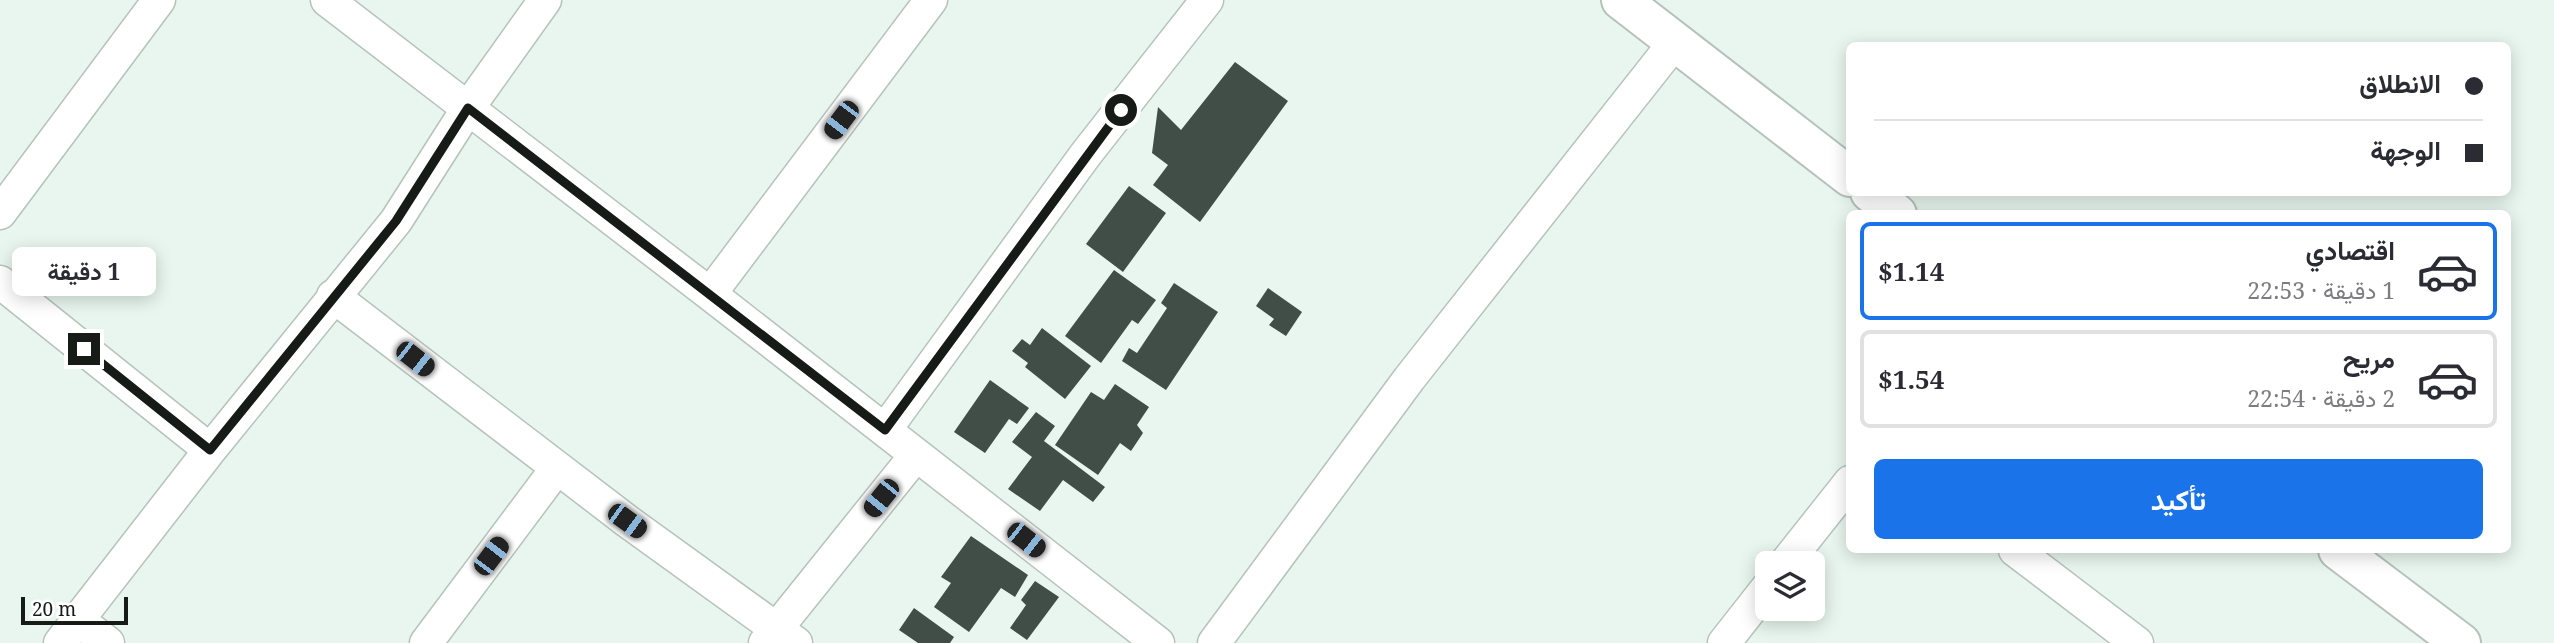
<!DOCTYPE html>
<html lang="ar">
<meta charset="utf-8">
<style>
:root{--surface:#fff;--page:#f7f7f7;--text:#2b2b33;--muted:#7c7c81;--line:#e1e1e2;--accent:#1a73e8}
body{margin:0;font-family:"Noto Serif",Vazirmatn,serif;background:var(--page);color:var(--text);direction:rtl;height:100vh;display:flex;flex-direction:column;font-size:26px;white-space:nowrap}
*{box-sizing:border-box;margin:0}
p{font-size:23px;color:var(--muted)}
.icon{flex:none;width:38px;height:38px;fill:none;stroke:currentColor;stroke-width:2;stroke-linecap:round;stroke-linejoin:round}
.map{position:relative;flex:1;overflow:hidden;direction:ltr}
.details{position:absolute;left:1846px;top:210px;width:665px;height:343px;display:flex;flex-direction:column;background:var(--surface);border-radius:10px;box-shadow:0 4px 18px #0003;direction:rtl}
.details>*{flex:none}
.hud{position:absolute;left:1846px;top:42px;width:665px;height:154px;border-radius:10px;box-shadow:0 4px 18px #0003;direction:rtl;display:grid;align-content:center;height:154px;padding:0 28px;background:var(--surface)}
.fabs{position:absolute;left:1755px;top:551px;display:grid;gap:14px}
.fabs a{display:grid;place-items:center;width:70px;height:70px;border-radius:10px;background:var(--surface);box-shadow:0 4px 18px #0003;font-size:35px}
.scale{position:absolute;left:21px;bottom:18px;width:107px;box-sizing:border-box;padding-left:7px;border:4px solid #161b18;border-top:0;font-size:19px;line-height:24px;white-space:nowrap;color:#161b18;-webkit-text-stroke:5px #fff;paint-order:stroke}
.end{position:absolute;width:32px;height:32px;margin:-16px;border:9px solid #161b18;background:#fff;box-shadow:0 0 0 4px #fff}
.from{border-radius:50%}
.bubble{position:absolute;height:49px;border-radius:10px;background:var(--surface);box-shadow:0 4px 18px #0003;font-size:23px;font-weight:700;line-height:49px;text-align:center;direction:rtl}
.car{position:absolute;width:21px;height:42px;margin:-21px -10px;border-radius:9px;box-shadow:0 0 5px 2px #0007;background:linear-gradient(#222 24%,#8ab4d8 0 40%,#222 0 76%,#8ab4d8 0 86%,#222 0)}
.hud b{display:flex;align-items:center;gap:24px;height:66px;font-size:26px}
.hud b+b{border-top:2px solid var(--line)}
.hud i{width:18px;height:18px;background:var(--text)}
ul{padding:12px 0 0;list-style:none}
li{display:flex;align-items:center;gap:21px;height:98px;margin:0 14px 10px;padding:0 14px;border:4px solid var(--line);border-radius:10px}
li div{flex:1}
li b{display:block;font-size:26px}
li em{font-style:normal;font-weight:700}
li.active{border-color:var(--accent)}
li>.icon{width:63px;height:63px;stroke-width:1.5}
.button{display:flex;gap:14px;margin-top:auto;padding:14px 28px}
.button a{flex:1;height:80px;border-radius:10px;background:var(--accent);color:#fff;font-size:28px;font-weight:700;line-height:80px;text-align:center}
.map>svg:first-child{display:block}
</style>
<div class="map">
<svg width="2554" height="643" viewBox="0 0 2554 643">
<rect width="100%" height="100%" fill="#e8f6ef"/>
<path fill="#414d47" d="M1235 62 1288 101 1200 222 1153 185 1168 165 1152 153 1158 107 1181 130Z
M1129 186 1166 213 1123 272 1086 244Z
M1114 270 1156 300 1138 324 1132 320 1101 363 1065 336Z
M1174 283 1218 312 1166 390 1122 361 1129 348 1137 353 1167 308 1161 303Z
M1268 288 1302 312 1286 336 1269 325 1274 319 1256 306Z
M1042 328 1091 366 1065 399 1025 367 1028 363 1012 351 1022 339 1030 345Z
M990 380 1029 408 1017 424 1009 419 985 453 954 432Z
M1115 384 1149 407 1137 425 1143 433 1131 451 1120 443 1098 475 1055 445 1091 392 1104 400Z
M1036 412 1055 426 1044 441 1105 487 1093 502 1063 480 1040 511 1008 489 1032 457 1012 442Z
M971 536 1028 575 1015 597 1001 588 969 632 934 607 951 583 941 577Z
M1035 581 1059 597 1027 640 1010 628 1026 605 1021 600Z
M914 608 954 637 950 643H918L899 630Z"/>
<g fill="none" stroke-linecap="round" stroke-linejoin="round">
<defs>
<path id="street" d="M327 0 710 294 1158 643
M0 213 159 0
M0 282 210 450
M710 294 931 0
M333 296 627 521 796 643
M885 430 1086 154 1207 0
M2015 550 2137 643
M1785 564 1850 482
M78 620 108 643
M60 643 210 450 396 221 468 108 545 0
M426 643 557 468
M765 643 916 455
M1214 643 1409 379 1675 42
M1724 643 1768 587"/>
<path id="secondary" d="M1621 0 1850 177
M1870 192 1897 214
M2338 550 2461 643"/>
</defs>
<use href="#street" stroke="#b5c3bb" stroke-width="35"/>
<use href="#secondary" stroke="#b5c3bb" stroke-width="42"/>
<use href="#street" stroke="#fff" stroke-width="32"/>
<use href="#secondary" stroke="#fff" stroke-width="38"/>
</g>
<g fill="none" stroke-linecap="round" stroke-linejoin="round">
<path stroke="#161b18" stroke-width="9" d="M84 349 210 450 396 221 468 108 885 430 1121 110"/>
</g>
</svg>
<div class="fabs">
<a><svg class="icon" aria-label="layers" viewBox="0 0 24 24"><path d="M12 4l9 5-9 5-9-5zM3 14l9 5 9-5"/></svg></a>
</div>
<div class="scale">20 m</div>
<i class="end from" style="left:1121px;top:110px"></i>
<i class="end" style="left:84px;top:349px"></i>
<div class="bubble" style="left:12px;top:247px;width:144px">1 دقيقة</div>
<i class="car" style="left:841px;top:120px;rotate:217deg"></i>
<i class="car" style="left:415px;top:359px;rotate:128deg"></i>
<i class="car" style="left:881px;top:498px;rotate:219deg"></i>
<i class="car" style="left:627px;top:521px;rotate:126deg"></i>
<i class="car" style="left:1026px;top:540px;rotate:128deg"></i>
<i class="car" style="left:491px;top:556px;rotate:37deg"></i>
<div class="hud">
<b><i class="from"></i>الانطلاق</b>
<b><i></i>الوجهة</b>
</div>
<section class="details">
<ul>
<li class="active"><svg class="icon" aria-label="car" viewBox="0 0 24 24"><path d="M5 17H2v-5l4-1 3-4h7l3 4 3 1v5h-3M9 17h6M6 11h13"/><circle cx="7" cy="17" r="2"/><circle cx="17" cy="17" r="2"/></svg><div><b>اقتصادي</b><p>1 دقيقة · 22:53</p></div><em>$1.14</em></li>
<li><svg class="icon" aria-label="car" viewBox="0 0 24 24"><path d="M5 17H2v-5l4-1 3-4h7l3 4 3 1v5h-3M9 17h6M6 11h13"/><circle cx="7" cy="17" r="2"/><circle cx="17" cy="17" r="2"/></svg><div><b>مريح</b><p>2 دقيقة · 22:54</p></div><em>$1.54</em></li>
</ul>
<div class="button"><a>تأكيد</a></div>
</section>
</div>
